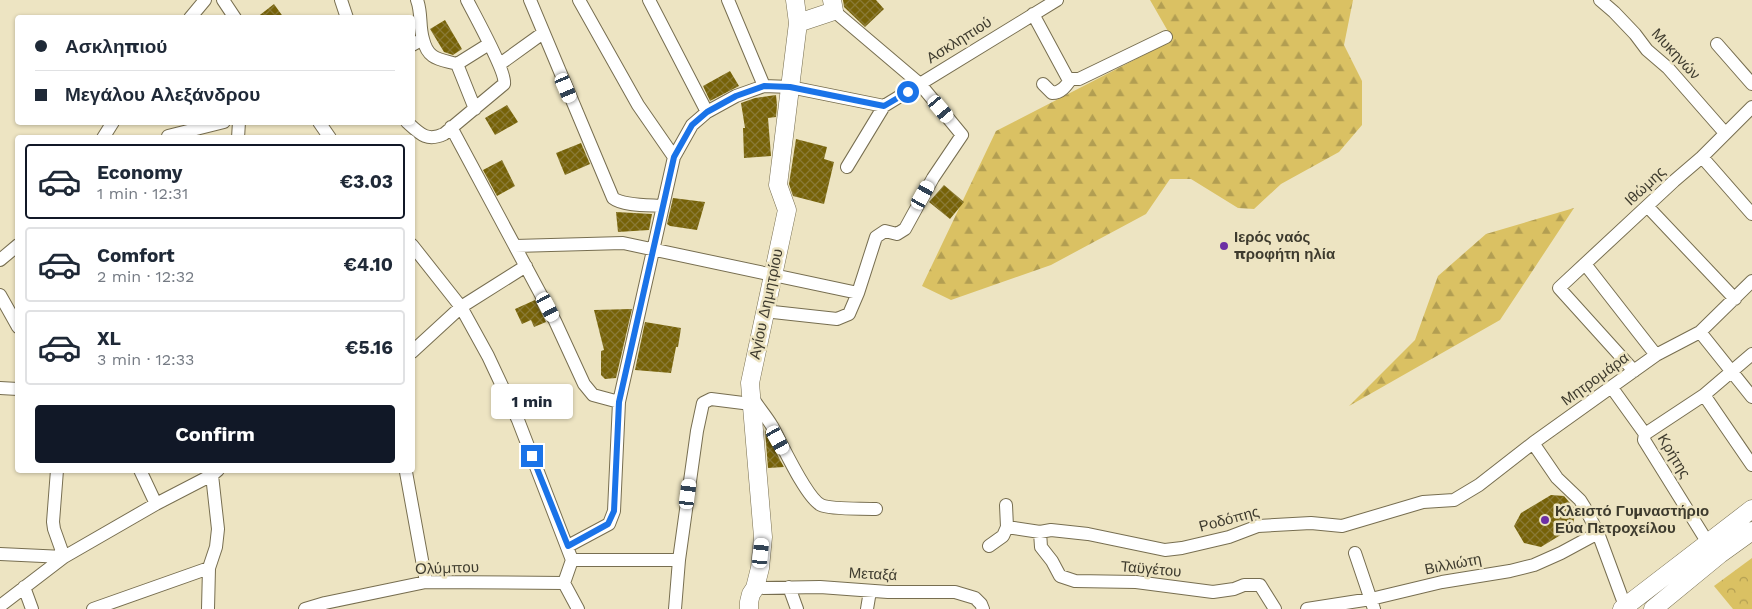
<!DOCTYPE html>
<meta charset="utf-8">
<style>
:root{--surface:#fff;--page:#f6f6f7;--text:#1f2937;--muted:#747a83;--line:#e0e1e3;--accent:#111827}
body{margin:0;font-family:"Work Sans",sans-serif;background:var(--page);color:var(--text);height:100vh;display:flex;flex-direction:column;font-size:19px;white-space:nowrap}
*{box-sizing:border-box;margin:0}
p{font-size:16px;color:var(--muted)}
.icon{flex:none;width:28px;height:28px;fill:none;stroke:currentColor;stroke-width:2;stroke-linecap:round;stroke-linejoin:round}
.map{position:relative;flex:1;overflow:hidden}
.details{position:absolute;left:15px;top:135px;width:400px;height:338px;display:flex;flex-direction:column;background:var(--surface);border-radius:5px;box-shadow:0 1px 4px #0004}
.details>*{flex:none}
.top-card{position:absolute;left:15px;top:15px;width:400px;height:110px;border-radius:5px;box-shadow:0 1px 4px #0004;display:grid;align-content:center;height:110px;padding:0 20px;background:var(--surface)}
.end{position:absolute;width:22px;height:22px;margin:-11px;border:6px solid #1a73e8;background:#fff;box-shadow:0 0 0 2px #fff}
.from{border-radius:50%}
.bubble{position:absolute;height:35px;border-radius:5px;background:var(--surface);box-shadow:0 1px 4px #0004;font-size:16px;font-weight:700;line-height:35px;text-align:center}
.car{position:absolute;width:15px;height:30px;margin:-15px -8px;border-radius:6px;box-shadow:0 0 4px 1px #0007;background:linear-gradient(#fff 24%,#345 0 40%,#fff 0 76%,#345 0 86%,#fff 0)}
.top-card b{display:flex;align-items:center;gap:18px;height:48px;font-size:19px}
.top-card b+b{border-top:1px solid var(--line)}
.top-card i{width:12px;height:12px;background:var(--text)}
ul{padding:9px 0 0;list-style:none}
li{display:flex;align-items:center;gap:15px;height:75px;margin:0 10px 8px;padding:0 10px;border:2px solid var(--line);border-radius:5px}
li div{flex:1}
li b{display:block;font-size:19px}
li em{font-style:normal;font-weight:700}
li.current{border-color:var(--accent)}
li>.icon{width:45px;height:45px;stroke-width:1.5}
.primary-button{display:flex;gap:10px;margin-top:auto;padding:10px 20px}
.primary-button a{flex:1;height:58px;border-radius:5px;background:var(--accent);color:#fff;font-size:20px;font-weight:700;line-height:58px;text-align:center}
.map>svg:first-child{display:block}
</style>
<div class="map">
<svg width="1752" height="609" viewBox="0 0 1752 609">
<defs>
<pattern id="forest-firs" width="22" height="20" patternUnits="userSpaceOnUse" patternTransform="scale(1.25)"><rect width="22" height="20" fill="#dac163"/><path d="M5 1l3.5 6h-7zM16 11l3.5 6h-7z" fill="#b29e52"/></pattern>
<pattern id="park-crowns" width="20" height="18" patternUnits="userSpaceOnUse" patternTransform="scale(1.25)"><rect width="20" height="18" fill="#dac163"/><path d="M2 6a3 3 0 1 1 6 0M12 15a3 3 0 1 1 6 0" fill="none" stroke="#b29e52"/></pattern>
<pattern id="building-cross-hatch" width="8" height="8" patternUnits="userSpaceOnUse" patternTransform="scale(1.25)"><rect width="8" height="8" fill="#766208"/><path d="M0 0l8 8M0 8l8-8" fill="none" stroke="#8a7a36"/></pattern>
</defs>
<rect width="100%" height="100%" fill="#ede4c2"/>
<path fill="url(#forest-firs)" d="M1150 0H1353L1344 45 1362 81V125L1339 152 1281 184 1254 209 1238 208 1191 179H1170L1146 214 1051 265 951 300 922 286 996 131 1173 40Z
M1574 208 1500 320 1349 406 1415 340 1438 276 1486 234Z"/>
<path fill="url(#park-crowns)" d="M1752 558V609H1733L1714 586Z"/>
<path fill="url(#building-cross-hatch)" d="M843 0H876L884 9 865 27 844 7Z
M274 4 284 18H256Z
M445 20 462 49 453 55 444 52 430 29Z
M730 71 739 86 710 101 703 86Z
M776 95 777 105 776 117 768 118 771 156 744 158 743 128H745L741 103 755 98Z
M507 105 518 122 495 135 485 118Z
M796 139 827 147 824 159 834 162 824 204 793 196 789 184Z
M581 143 590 164 565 175 556 153Z
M502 160 515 186 497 196 483 170Z
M944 185 964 202 950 219 929 202Z
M673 198 705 202 697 230 670 226 667 224Z
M616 212 652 214 649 230 618 232Z
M535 300 546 322 534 327 531 320 522 324 515 309Z
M632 309 616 378 605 379 601 375V351L604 350 594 310Z
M645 322 681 328 678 347H676L671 373 635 370Z
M765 430 780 460 784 467 768 468Z
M1551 495 1564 496 1576 510 1572 528 1541 547 1524 543 1514 526 1521 513Z"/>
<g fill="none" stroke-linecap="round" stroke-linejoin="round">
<defs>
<path id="street" d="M223 0 235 18
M341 0 347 18
M530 0 613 198C623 206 650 205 663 206
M579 0 638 105 674 157
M649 0 707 112
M728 0 764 86
M1600 0 1614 12 1635 34 1647 50 1668 68 1725 133
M1033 14 1067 77 1071 79H1079L1166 37
M190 18 205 0
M423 39C428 60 439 59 457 64L489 44
M1717 44 1752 84
M412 45 423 39C419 26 422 13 417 0
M457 64 475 109
M500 64 543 33
M1043 84 1052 93C1061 93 1066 86 1071 79
M319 122 330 138
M407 122C420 134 427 142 444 134L504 84C507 73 474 14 467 0
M451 127 555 321 584 384 593 395 619 402
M168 136 224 122
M103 138 113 122
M238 138 239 122
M1702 157 1752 214
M847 167 884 106
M1647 206 1735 299
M412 245 461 307 488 356 518 420 572 560 564 583
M515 246 623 243 858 293
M0 260 18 245
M1585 264 1656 355
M0 295 18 327
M764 311 837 319 849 314 858 293 876 237 885 231 897 234 905 229 933 178 962 135 920 84 834 11
M1700 332 1752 397
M412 352 461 307 526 266
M1634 371 1559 288 1674 181 1702 157 1752 107
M0 388 18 389
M1612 388 1645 434 1644 440 1708 543
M1704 395 1752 465
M752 397C758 407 766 416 772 426 781 442 806 498 821 505 832 510 863 508 876 509
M1645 434 1704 395 1752 354
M1533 443 1557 478 1580 500 1585 508 1598 533 1625 606
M140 470 156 504
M406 472 426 582
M1006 505 1007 527
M1040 532 1041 547 1052 561 1060 576 1075 581 1136 582 1213 592 1234 589 1244 585H1260L1275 609
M568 546 609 524 614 511 619 402 674 157 692 125 707 112 736 96 764 86 790 87 884 106 1057 0
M989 546 1003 536 1007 527 1040 532 1051 530 1088 534 1165 550 1182 548 1229 537 1258 526 1311 523 1342 526 1423 502 1454 500 1479 485 1533 443 1656 355 1700 332 1752 281
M1355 553 1374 609
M0 554 64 557 54 529 53 522 57 470
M572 560H679
M564 583 578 609
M24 587 32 609
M789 587 797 609
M755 588 820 587 888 592H955L975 598 981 604 983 609
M0 606 64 557 156 504 212 475 218 470
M93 609 209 568
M208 609 209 568 216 547 218 529 212 475 210 470
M305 609 325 603 426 582 564 583
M675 609 679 560 697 431 703 403 711 399 751 404
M867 609 870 591
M1307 609 1371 599 1442 582 1510 571 1534 565 1561 553 1598 533"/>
<path id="secondary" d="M798 23 834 11 832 0
M749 609V602L751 594 755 588 760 568 763 537 750 383 787 210 778 185 798 23 795 0
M1622 609 1752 509
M1653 609 1720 554 1752 531"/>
</defs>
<use href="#street" stroke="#776e50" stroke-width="14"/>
<use href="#secondary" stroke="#776e50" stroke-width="19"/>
<use href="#street" stroke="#fff" stroke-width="12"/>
<use href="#secondary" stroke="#fff" stroke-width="18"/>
</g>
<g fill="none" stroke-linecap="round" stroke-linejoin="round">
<path stroke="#1a73e8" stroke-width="6" d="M532 456 568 546 608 524 614 511 619 402 674 157 692 125 707 112 736 96 764 86 790 87 884 106 908 92"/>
</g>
<g fill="#6d2fa4" stroke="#ede4c2" stroke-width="2">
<circle cx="1224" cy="246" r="5"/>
<circle cx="1545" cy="520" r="5"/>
</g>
<g text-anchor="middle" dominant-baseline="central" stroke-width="5" stroke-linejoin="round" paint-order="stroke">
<g font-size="15" fill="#3e3b2e" stroke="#ede4c2">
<text transform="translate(959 40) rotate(-32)">Ασκληπιού</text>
<text transform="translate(1676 54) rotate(47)">Μυκηνών</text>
<text transform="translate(1645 186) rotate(-43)">Ιθώμης</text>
<text transform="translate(766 304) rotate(-78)">Αγίου Δημητρίου</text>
<text transform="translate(1595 379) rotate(-36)">Μητρομάρα</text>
<text transform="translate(1674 456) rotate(59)">Κρήτης</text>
<text transform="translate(1229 519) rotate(-15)">Ροδόπης</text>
<text transform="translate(1453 564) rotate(-11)">Βιλλιώτη</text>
<text transform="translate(447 568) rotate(-2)">Ολύμπου</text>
<text transform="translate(1151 569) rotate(5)">Ταϋγέτου</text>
<text transform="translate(873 574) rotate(3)">Μεταξά</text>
</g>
<g font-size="15" font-weight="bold" fill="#3e3b2e" stroke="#ede4c2" text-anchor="start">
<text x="1234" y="237">Ιερός ναός<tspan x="1234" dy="17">προφήτη ηλία</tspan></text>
<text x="1555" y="511">Κλειστό Γυμναστήριο<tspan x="1555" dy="17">Εύα Πετροχείλου</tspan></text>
</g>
</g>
</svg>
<i class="end from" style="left:908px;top:92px"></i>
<i class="end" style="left:532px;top:456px"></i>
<div class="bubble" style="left:491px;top:384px;width:82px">1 min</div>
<i class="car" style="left:566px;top:88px;rotate:157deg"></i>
<i class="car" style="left:941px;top:109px;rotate:140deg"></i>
<i class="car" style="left:923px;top:195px;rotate:29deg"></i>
<i class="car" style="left:548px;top:307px;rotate:152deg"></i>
<i class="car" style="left:778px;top:440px;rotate:151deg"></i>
<i class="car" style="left:688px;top:494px;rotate:7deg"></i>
<i class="car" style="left:761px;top:553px;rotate:6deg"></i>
<div class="top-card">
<b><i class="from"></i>Ασκληπιού</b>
<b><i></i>Μεγάλου Αλεξάνδρου</b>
</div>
<section class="details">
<ul>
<li class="current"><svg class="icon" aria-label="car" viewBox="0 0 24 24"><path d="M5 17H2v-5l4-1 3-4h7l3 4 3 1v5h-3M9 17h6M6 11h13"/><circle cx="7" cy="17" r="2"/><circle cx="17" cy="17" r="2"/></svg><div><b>Economy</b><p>1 min · 12:31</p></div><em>€3.03</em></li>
<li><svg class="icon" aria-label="car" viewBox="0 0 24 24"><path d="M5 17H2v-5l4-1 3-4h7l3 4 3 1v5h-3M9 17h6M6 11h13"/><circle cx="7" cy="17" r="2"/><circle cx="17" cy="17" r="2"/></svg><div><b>Comfort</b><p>2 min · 12:32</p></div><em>€4.10</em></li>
<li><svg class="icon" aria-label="car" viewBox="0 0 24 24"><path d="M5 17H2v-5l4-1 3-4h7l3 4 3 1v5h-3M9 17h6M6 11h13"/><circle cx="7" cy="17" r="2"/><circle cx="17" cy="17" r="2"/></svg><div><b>XL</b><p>3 min · 12:33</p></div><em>€5.16</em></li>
</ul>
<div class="primary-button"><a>Confirm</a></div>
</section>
</div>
